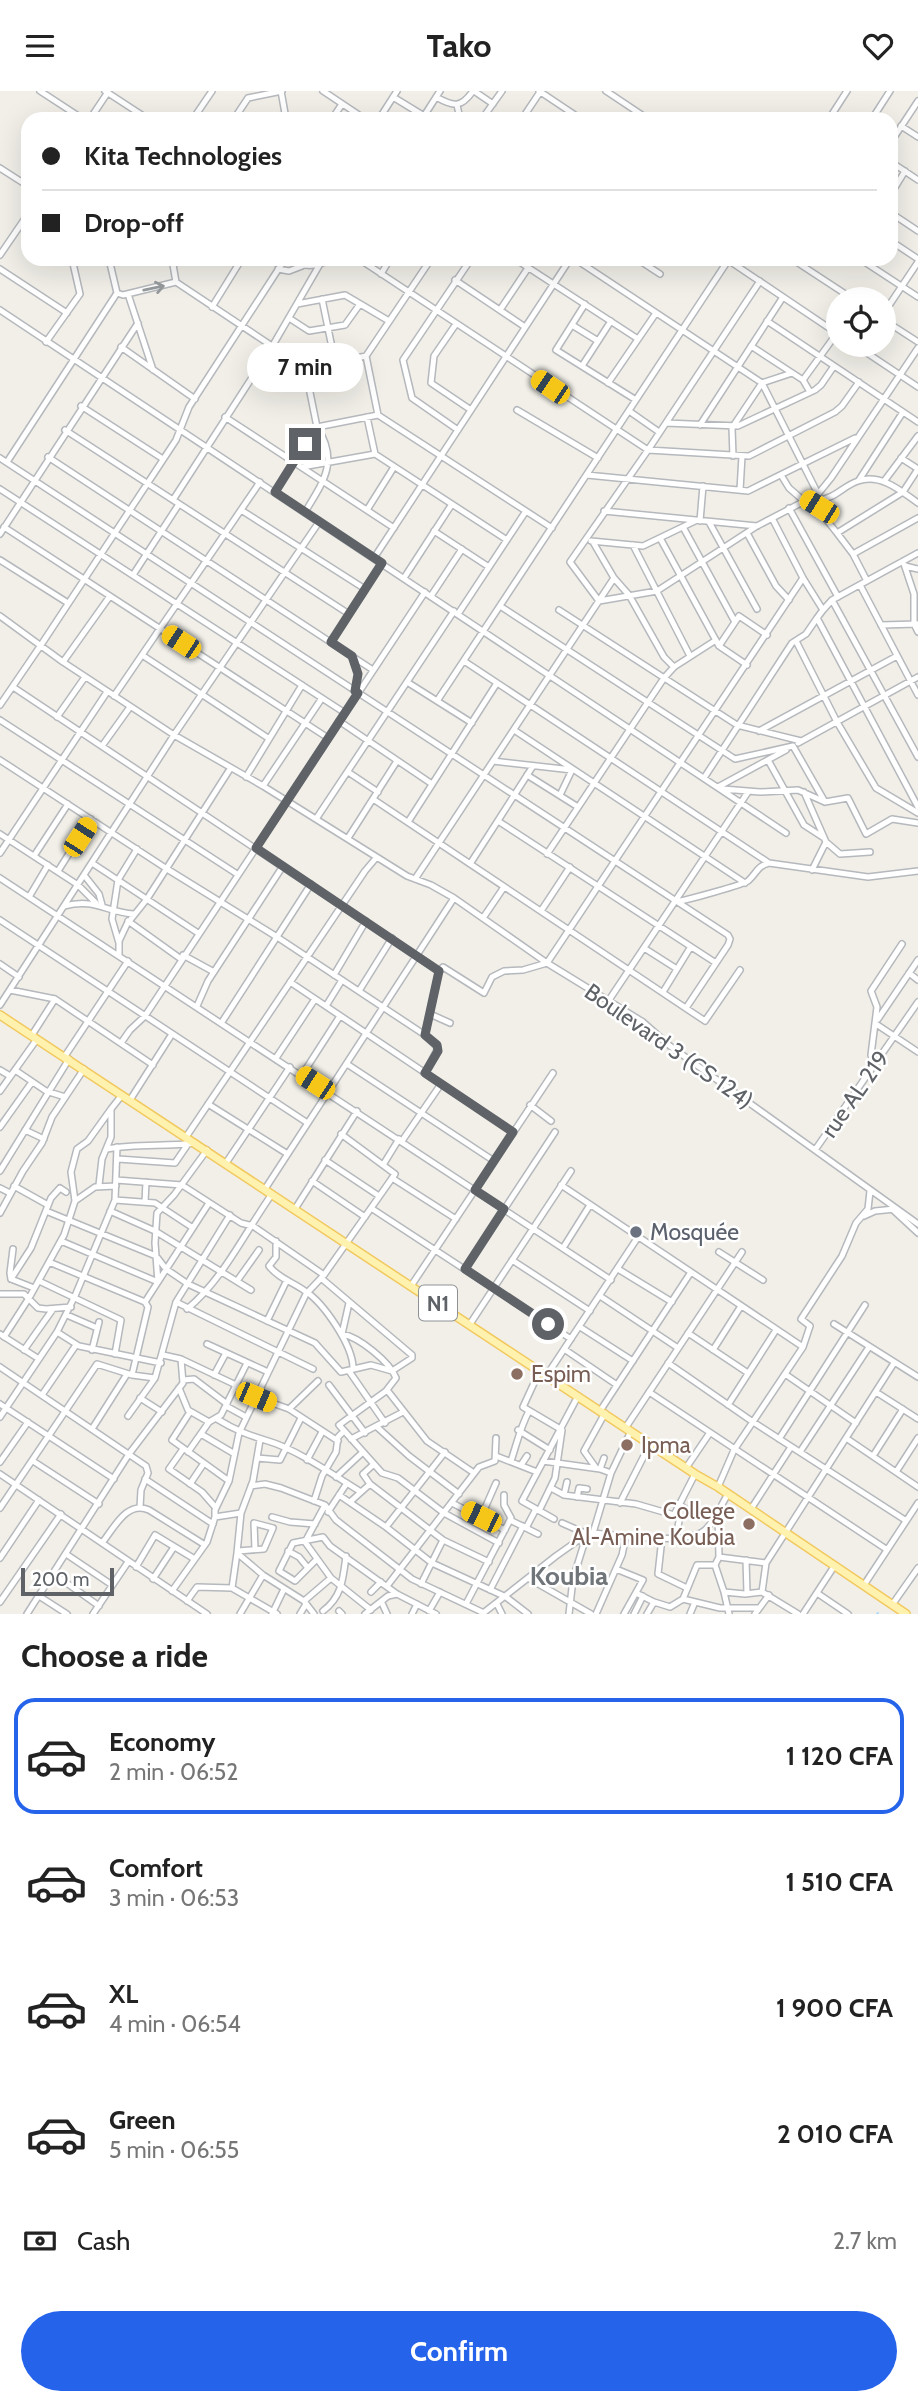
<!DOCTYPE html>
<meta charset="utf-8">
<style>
:root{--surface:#fff;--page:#f6f6f6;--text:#222;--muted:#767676;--line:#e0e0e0;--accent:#2563eb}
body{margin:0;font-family:Cabin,sans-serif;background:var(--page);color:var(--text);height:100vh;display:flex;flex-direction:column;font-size:26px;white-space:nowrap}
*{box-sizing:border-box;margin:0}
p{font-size:23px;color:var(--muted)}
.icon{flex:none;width:38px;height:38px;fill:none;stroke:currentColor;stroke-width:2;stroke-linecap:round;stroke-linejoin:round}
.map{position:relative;height:1523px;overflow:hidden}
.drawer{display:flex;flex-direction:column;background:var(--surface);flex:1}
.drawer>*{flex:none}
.top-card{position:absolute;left:21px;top:21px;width:877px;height:154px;border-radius:21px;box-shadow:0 7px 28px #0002;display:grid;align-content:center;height:154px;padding:0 21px;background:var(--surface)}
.tools{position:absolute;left:826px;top:196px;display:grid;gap:14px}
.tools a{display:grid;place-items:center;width:70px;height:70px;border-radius:50%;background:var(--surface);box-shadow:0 7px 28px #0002;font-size:35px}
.scale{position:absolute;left:21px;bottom:18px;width:93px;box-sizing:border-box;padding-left:7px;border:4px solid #5f6368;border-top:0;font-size:19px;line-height:24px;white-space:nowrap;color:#5f6368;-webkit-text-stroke:5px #fff;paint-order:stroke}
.end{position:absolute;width:32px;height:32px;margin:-16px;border:9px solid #5f6368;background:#fff;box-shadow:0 0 0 4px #fff}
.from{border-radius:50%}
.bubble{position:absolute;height:49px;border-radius:24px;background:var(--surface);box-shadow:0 7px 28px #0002;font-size:23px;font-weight:700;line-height:49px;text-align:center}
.car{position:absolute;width:21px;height:42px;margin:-21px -10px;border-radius:9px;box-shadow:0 0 5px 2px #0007;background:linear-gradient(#f5c518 24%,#345 0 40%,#f5c518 0 76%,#345 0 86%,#f5c518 0)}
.top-card b{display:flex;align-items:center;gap:24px;height:66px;font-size:26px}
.top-card b+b{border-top:2px solid var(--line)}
.top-card i{width:18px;height:18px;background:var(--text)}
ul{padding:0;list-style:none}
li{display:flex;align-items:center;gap:21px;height:116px;margin:0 14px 10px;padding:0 7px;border:4px solid transparent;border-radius:21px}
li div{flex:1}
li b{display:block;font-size:26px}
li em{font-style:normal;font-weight:700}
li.active{border-color:var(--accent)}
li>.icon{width:63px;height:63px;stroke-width:1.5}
h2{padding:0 21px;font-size:32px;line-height:84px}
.pay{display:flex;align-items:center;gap:18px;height:77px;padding:0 21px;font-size:26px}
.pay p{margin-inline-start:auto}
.cta{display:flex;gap:14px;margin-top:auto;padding:14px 21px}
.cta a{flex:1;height:80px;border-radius:42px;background:var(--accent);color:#fff;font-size:28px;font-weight:700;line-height:80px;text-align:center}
header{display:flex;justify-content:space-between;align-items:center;height:91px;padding:0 21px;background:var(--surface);font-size:32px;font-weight:700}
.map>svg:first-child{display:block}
</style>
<header><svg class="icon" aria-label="menu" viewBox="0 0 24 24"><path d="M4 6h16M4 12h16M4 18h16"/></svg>Tako<svg class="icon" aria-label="heart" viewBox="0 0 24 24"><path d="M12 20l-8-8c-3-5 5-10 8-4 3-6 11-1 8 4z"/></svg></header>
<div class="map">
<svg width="918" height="1523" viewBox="0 0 918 1523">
<rect width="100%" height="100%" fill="#f1efe8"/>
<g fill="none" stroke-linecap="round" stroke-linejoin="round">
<path stroke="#aadaff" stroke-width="2" d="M877 1523 878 1522"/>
<defs>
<path id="minor" d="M40 0 83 28
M105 0 148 28
M281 0 286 28
M323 0 365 28
M474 0 493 13
M539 0 581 28
M606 0 648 28
M393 6 429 28
M436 6C454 16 461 17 473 0
M457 14 460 28
M424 25 440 0
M90 28 108 1
M193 28 212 0
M234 28 248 7 282 0
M332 28 342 13
M379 28 397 0
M482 28 502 0
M522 28 540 1
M829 28 847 0
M872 28 890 0
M901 35 918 46
M891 51 918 10
M891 71 918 89
M0 77 28 95
M891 103 905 80
M891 122 918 140
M891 150 918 168
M0 164 28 123
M109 168 117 202 123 204 176 191
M172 168 176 191 305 277
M285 168C301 176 315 177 331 168
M359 168 648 359 749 365 835 321 842 315 859 291
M515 168 638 248
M575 168 762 292 818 403 819 416 807 408
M637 168 660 183
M792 168 853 208
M860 168 918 206
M728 169 838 243
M0 178 67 222
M278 178 289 180 302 175
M381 183 390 168
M455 189 525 236
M760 190 648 359 570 471 599 510 657 500 757 435 818 403 831 387 918 257
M128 203 153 279
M322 208 335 271
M297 213 345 204 389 230
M585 213 556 259 636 309
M212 216 238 174 237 168
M0 219 786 742
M500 219 528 177
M884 222 918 171
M289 227 309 240 345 234 360 213
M884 229 918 251
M767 230 918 331
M456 233 434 265 431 292 471 319
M572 234 598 250
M46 251 80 203 72 168
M855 254 918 296
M751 255 803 289 810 301
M121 256 195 308
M366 265 431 168
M582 275 611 230
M803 289 837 242
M608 292 656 222
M81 315 163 368
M517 319 598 367
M629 320 659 341
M378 324 366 265 305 277 317 336 378 324 552 437
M225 326 394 437
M367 326 375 363
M666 332 738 335 815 299 821 294 834 275
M700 334 783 206
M65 339 349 523
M458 339 412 307 403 269 471 168
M733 365 732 337 762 292 792 282
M48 366 373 579
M0 367 728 844 730 848 728 854 686 917
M7 371 117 202
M302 376 375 363 507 449
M587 384 748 400 855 347
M781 384 789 397 804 410
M859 389 903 321
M885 389 918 345
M0 398 345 622
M740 399 742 365
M275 401 317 336C339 370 324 390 305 421
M173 409 273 254 320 173
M819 409C836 407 843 395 858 390 881 382 901 400 918 412
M819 416 825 427 837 442 903 401 918 378 901 367
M789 417 838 506
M241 419 365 498
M367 419 394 376
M604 420 757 435
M772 427 803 487 823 519 832 509 918 462
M700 430 703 395
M709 431 757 518
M4 436 328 647
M683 436 735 531
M434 440 489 476
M747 442 776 495 789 509
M837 442 853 463 867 490
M0 443 138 232
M660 447 719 555 747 574
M591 450 643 455 695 430
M593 451 614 487 629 504 664 566 674 576
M633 454 690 565
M853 463 918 427
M374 467 570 168
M0 469 68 512
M903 470 914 503V533L918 541
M905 475 918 478
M133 484 179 413
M404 487 452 413
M860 494 918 604
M431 505 462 458
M832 509 918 666
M500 515 735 668 793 655 825 711
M559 519 737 634 801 650
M823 519 817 527 918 716
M458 523 526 420
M0 525 63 571 174 644 263 695 407 785 431 794 454 807 547 872 643 931 670 955 918 1133
M881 534 918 533
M796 550 837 631 876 697 918 722
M331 551 382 472
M719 555 739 525 767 544
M142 564 268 647
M352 566 358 583 355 600
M464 570 769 772
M63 571 110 505
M407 591 472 632
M13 596 439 880 443 876 484 902 492 886 504 880 523 879 547 872 803 487
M114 605 260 391
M437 610 729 168
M0 614 41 554 176 349 189 316 285 168
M57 626 85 586
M0 629 237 783
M339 630 432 693
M514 639 745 792
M759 640 897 565
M798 652 918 586
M102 655 130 616
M0 669 167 778 277 846 425 944 438 957 425 982
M768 669 804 734 824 747
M493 670 572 679 560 704
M348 681 378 701
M527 684 578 716
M246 686 302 594
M704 687 792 552 806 543 817 527
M263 695 322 607
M718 696 786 659
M723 698 760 701 798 699 825 711 848 707 866 743 892 728 918 732
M804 701 826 751 840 763 870 761
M373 708 705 930 740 879
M316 728 454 520
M498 730 716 872
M408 731 497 592
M0 743 78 794 96 812
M348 747 397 670
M0 762 107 601
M547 763 664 587 674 576 716 549
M34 765 68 713
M92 772 198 842
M470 773 533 675
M812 779 826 751
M58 780 91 728
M84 784 99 803 102 814
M0 787 611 1189
M415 788 614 487
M29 806 48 774
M679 810C684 810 745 793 748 790 757 782 757 775 769 772L868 786 918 780
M64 815C96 807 105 821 134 823
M541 820 570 776
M483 827 504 796
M0 829 306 1031
M128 830 181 868
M119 852 112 828 118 789 137 758
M644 857 677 878
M119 864V850L127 833 147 808 230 678
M183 864 214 881
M0 873 19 886
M909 882 918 889
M334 884 366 830
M290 891 513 1041
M10 899 55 908 153 974
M359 900 392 847
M663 901 690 857
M609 909 748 701
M0 914 174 644 319 431
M197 915 208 890 283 775
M326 915 342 889
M430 923 450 932
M878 928 918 869
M222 931 311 793
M876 933 918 961
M32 944 55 908
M425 944 439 880
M121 952 130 939 145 925 425 501
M65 965 128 870
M276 967 315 908
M347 973 494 1070
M874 975 871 964 877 916 871 900 902 853
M0 979 10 985
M15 979 46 1000 65 1006
M302 984 340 925
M0 1000 37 948
M130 1009 172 943
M208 1013 286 1062
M530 1014 551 1030
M0 1036 32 991
M25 1039 44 1048
M186 1046 365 780 376 767
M402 1050 441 993
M107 1058C137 1052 166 1056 195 1052
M815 1059 918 911
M118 1068 175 1072 188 1053
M325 1069 379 1105
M226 1072 290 976
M383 1074 399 1048
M0 1080 69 968
M392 1087 456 1128
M116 1089 182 1094 241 1132 253 1135 324 1184
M312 1090 365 1126
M99 1094 102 1068 111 1046V1018L122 1004
M561 1094 803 1256
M14 1095 48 1114
M0 1097 10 1102
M265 1098 454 807
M115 1109 155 1112 193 1137
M75 1110 95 1096 116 1095
M145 1111 146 1091
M371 1117 571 1248
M295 1118 357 1020
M892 1118 918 1142
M46 1120 156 1165 166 1178 188 1193 315 1252 341 1281 371 1274 392 1280 412 1267V1264L321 1187
M110 1120 155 1140 251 1199
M0 1122 23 1080 42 1052 52 1026 84 978
M864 1125 875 1120 895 1118
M61 1150 158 1191 155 1152 157 1122 174 1104 207 1059
M276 1150V1166L269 1175C278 1187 293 1191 305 1200 324 1212 353 1255 353 1277
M563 1157 590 1114
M719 1161 763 1189
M512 1169 590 1220
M465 1178 555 1041
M618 1178 672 1211
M11 1188 31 1157 51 1107 60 1097 66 1101
M11 1188 10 1182 13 1158
M11 1188 34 1197
M39 1190 121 1229 115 1263
M237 1190 259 1159
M411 1195 553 982
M0 1203H24L38 1217 46 1218 71 1216
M600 1205 678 1257
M145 1211 209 1112
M176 1211 313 1278
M349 1212 342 1243C359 1246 390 1271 396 1287L386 1300 339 1334 382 1382 398 1387 444 1422 499 1452
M187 1218C223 1189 245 1141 272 1103
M67 1224 97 1237
M267 1230 287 1189
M470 1233 571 1080
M834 1233 918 1286
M580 1236 633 1270
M57 1241 79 1255 161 1272
M688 1242 748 1282
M0 1243 39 1268
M4 1246 29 1207 64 1144 75 1110 71 1081 77 1058 88 1050 111 1018
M207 1253 268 1281
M564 1258 617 1294
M24 1259 53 1218
M92 1259 99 1231
M713 1259 741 1215
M163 1264 181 1268 236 1294
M668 1272 753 1331 905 1429
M0 1276 146 1375 148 1382 141 1399 140 1416
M349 1280 385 1332
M785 1283 856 1332
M132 1284 155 1287
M214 1284 226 1262
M547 1284 638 1146
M183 1289 194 1288 227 1313
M329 1294 365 1342
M179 1297 188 1319 209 1331
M387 1299 427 1350 474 1382
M649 1301 886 1458
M876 1301 918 1328
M42 1304 76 1254
M256 1306 289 1318 338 1350
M140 1307 162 1321
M0 1313 114 1388
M728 1314 776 1239
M226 1315 246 1326
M289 1318 318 1290
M600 1320 691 1181
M190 1321 172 1349 229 1390
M128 1325 155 1287 176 1211 230 1124
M0 1326 57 1241 75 1205 115 1109 117 1056
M217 1328C235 1339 248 1344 268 1350 296 1358 335 1385 361 1401
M377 1336 409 1365 459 1403
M626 1336 742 1161
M92 1338 127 1283
M518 1339 550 1359
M201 1343 233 1362
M846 1347 918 1396
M351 1348 403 1321
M779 1348 865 1214
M260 1349 253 1390 241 1422 237 1462 263 1484 304 1510 314 1523
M183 1358 169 1378 202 1401 216 1417
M188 1361 209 1331 221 1324 247 1272
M800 1361 869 1256
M496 1365 537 1381
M873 1365 903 1318
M257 1367 280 1369 301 1327
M307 1369 322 1341
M33 1370 99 1413
M511 1370C517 1352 520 1337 529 1320
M543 1370 600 1378 611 1382
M0 1371 28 1331
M521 1374 527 1365
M596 1377 584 1360 605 1322
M686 1377 709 1343
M600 1378 604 1367
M896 1381 918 1347
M0 1383 207 1523
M336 1386 363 1361
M145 1388 213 1433
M190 1393 204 1372
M370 1393 443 1449 489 1471
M251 1395 265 1393 281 1397 325 1414 336 1429 412 1488 484 1522
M718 1396 734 1359 803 1256 810 1235 801 1228 842 1165 856 1132 868 1118 870 1100
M551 1397 564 1404 636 1413 674 1424 695 1383
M339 1404 386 1436 432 1472 506 1506 528 1523
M564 1404 567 1391
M577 1406 579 1397 587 1398
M314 1410 322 1385 336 1361 338 1346 344 1340
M350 1411 370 1393 363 1383 374 1373
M452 1412 505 1439
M620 1412 650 1353
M680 1414 689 1420
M0 1417 97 1273 132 1284 148 1216 145 1211 49 1171
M751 1418 791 1356
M539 1420 555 1387 562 1339 523 1316 540 1279
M328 1421 347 1392
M718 1423 719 1466 715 1474 724 1501 729 1523
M215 1426 241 1422
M272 1426 290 1431 315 1433
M481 1426 496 1392
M554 1428 522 1410 578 1305
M510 1429 538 1443
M562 1432 587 1443 573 1488 569 1523
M386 1436 445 1361
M526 1437 536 1418
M593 1442 611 1382 631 1340
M662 1447 658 1483 687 1497
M676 1447 679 1430
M305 1451 331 1487 371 1519
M305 1451 325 1414
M102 1452C114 1437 127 1409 149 1419L205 1454
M238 1460 264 1458 273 1437 254 1432 255 1458
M288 1460 299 1466 308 1477
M66 1463 112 1494
M719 1466 766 1472
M0 1467 39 1409
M317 1468 295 1490 279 1480 293 1452 323 1446 330 1455 397 1503 436 1523
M746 1469 747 1502
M136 1476 155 1444 193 1467
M616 1478 643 1489 624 1523
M54 1483 99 1515
M528 1487 591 1523
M153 1488 174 1456
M421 1493 443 1449
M864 1494 918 1412
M387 1495 479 1376 495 1370 496 1347
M232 1497 237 1462
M490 1499 523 1435
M172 1500 207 1451 215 1426V1419L229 1390 239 1342 306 1203 324 1184 395 1083 341 1043
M371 1501 381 1491
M724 1501 745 1503 762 1501 798 1523
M762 1501 766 1472 894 1272
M636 1502 654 1511 670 1516 683 1508 697 1474H715
M817 1502 848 1523
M39 1505 67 1523
M683 1508 720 1517H759
M187 1510 197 1496 232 1497 277 1523
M304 1510 331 1487
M0 1511 61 1423
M382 1512 387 1523
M466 1513 511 1427 504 1414V1404
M497 1513 502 1523
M892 1514 918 1477
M323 1520C342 1506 343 1488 346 1465
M339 1520 342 1523
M429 1520 440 1501
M27 1523 129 1363 183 1292 181 1268
M93 1523 128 1471
M240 1523 263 1484
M272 1523 284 1498
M300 1523 306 1513
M365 1523 388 1505 397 1503
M412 1523 417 1513
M482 1523 556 1465 587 1443 593 1442C616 1444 688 1455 705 1439 715 1430 721 1414 728 1403
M596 1523 622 1464 626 1445
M634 1523 643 1505
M647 1523 654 1511
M690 1523 695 1511
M755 1523 769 1504
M803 1523 835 1474"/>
<path id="major" d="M0 924 695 1383 718 1396 906 1523"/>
</defs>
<use href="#minor" stroke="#b5b8bc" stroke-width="8"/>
<use href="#major" stroke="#f2c960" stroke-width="10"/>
<use href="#minor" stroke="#fff" stroke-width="5"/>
<use href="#major" stroke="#fff2af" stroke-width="7"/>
</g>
<defs><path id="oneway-shaft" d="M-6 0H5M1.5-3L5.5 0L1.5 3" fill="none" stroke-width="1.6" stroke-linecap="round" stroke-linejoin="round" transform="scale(1.75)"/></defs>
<use stroke="#979a9d" href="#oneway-shaft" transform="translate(154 197) rotate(-12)"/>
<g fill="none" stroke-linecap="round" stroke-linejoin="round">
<path stroke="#5f6368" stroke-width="9" d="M305 353 275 401 382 472 331 551 352 565 358 583 355 600 358 602 256 757 439 880 425 944 437 954 438 960 425 982 513 1041 475 1099 504 1118 465 1178 548 1233"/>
</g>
<circle fill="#6b7280" stroke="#fff" stroke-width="2.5" cx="636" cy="1141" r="7"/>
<g fill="#8d6e63" stroke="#fff" stroke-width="2.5">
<circle cx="517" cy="1283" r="7"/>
<circle cx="627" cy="1354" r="7"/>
<circle cx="749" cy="1433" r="7"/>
</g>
<g text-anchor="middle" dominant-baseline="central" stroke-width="5" stroke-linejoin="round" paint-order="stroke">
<rect fill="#fff" stroke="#8f9295" stroke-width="2" x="419" y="1194.5" width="38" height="35" rx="5"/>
<g font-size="21" font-weight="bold" fill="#5f6368">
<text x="438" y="1212">N1</text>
</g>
<g font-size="23" fill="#5f6368" stroke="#fff">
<text transform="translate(669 955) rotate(35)">Boulevard 3 (CS 124)</text>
<text transform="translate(855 1003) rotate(-55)">rue AL 219</text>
</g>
<g font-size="23" fill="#5b616d" stroke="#fff" text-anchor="start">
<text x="650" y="1141">Mosquée</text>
</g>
<g font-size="23" fill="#785e54" stroke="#fff" text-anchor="start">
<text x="531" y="1283">Espim</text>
<text x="641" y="1354">Ipma</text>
<text x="735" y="1420" text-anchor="end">College<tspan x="735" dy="26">Al-Amine Koubia</tspan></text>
</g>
<g font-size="26" font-weight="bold" fill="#70757a" stroke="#fff">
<text x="569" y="1485">Koubia</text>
</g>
</g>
</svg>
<div class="tools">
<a><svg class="icon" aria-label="locate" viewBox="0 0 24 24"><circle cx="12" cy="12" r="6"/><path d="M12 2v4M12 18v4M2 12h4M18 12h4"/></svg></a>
</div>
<div class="scale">200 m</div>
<i class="end from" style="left:548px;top:1233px"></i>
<i class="end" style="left:305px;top:353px"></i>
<div class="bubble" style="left:247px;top:252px;width:116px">7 min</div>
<i class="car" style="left:550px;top:296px;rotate:304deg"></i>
<i class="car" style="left:819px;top:416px;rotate:302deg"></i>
<i class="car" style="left:181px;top:551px;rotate:303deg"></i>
<i class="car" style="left:80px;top:746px;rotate:33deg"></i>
<i class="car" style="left:315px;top:992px;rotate:303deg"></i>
<i class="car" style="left:256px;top:1306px;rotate:113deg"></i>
<i class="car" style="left:481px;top:1426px;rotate:296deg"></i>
<div class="top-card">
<b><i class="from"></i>Kita Technologies</b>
<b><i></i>Drop-off</b>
</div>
</div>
<section class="drawer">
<h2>Choose a ride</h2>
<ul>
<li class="active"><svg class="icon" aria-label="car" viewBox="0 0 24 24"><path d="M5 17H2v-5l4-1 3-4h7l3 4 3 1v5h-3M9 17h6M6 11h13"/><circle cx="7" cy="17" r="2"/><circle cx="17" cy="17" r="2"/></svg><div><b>Economy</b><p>2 min · 06:52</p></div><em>1 120 CFA</em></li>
<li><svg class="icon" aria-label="car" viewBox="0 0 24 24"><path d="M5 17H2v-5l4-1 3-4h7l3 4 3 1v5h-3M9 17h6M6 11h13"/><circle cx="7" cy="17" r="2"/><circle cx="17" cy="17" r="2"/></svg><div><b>Comfort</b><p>3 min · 06:53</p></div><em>1 510 CFA</em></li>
<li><svg class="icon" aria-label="car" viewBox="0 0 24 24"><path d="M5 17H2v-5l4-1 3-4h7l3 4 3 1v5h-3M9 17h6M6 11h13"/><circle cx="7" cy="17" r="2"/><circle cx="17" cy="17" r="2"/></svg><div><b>XL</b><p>4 min · 06:54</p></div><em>1 900 CFA</em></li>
<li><svg class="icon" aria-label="car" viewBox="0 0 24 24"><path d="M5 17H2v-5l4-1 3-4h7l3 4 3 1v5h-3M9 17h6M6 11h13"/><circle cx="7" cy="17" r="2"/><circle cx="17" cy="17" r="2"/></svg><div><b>Green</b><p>5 min · 06:55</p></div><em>2 010 CFA</em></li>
</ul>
<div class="pay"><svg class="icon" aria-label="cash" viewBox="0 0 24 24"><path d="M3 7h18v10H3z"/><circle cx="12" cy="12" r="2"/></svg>Cash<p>2.7 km</p></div>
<div class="cta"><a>Confirm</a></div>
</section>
